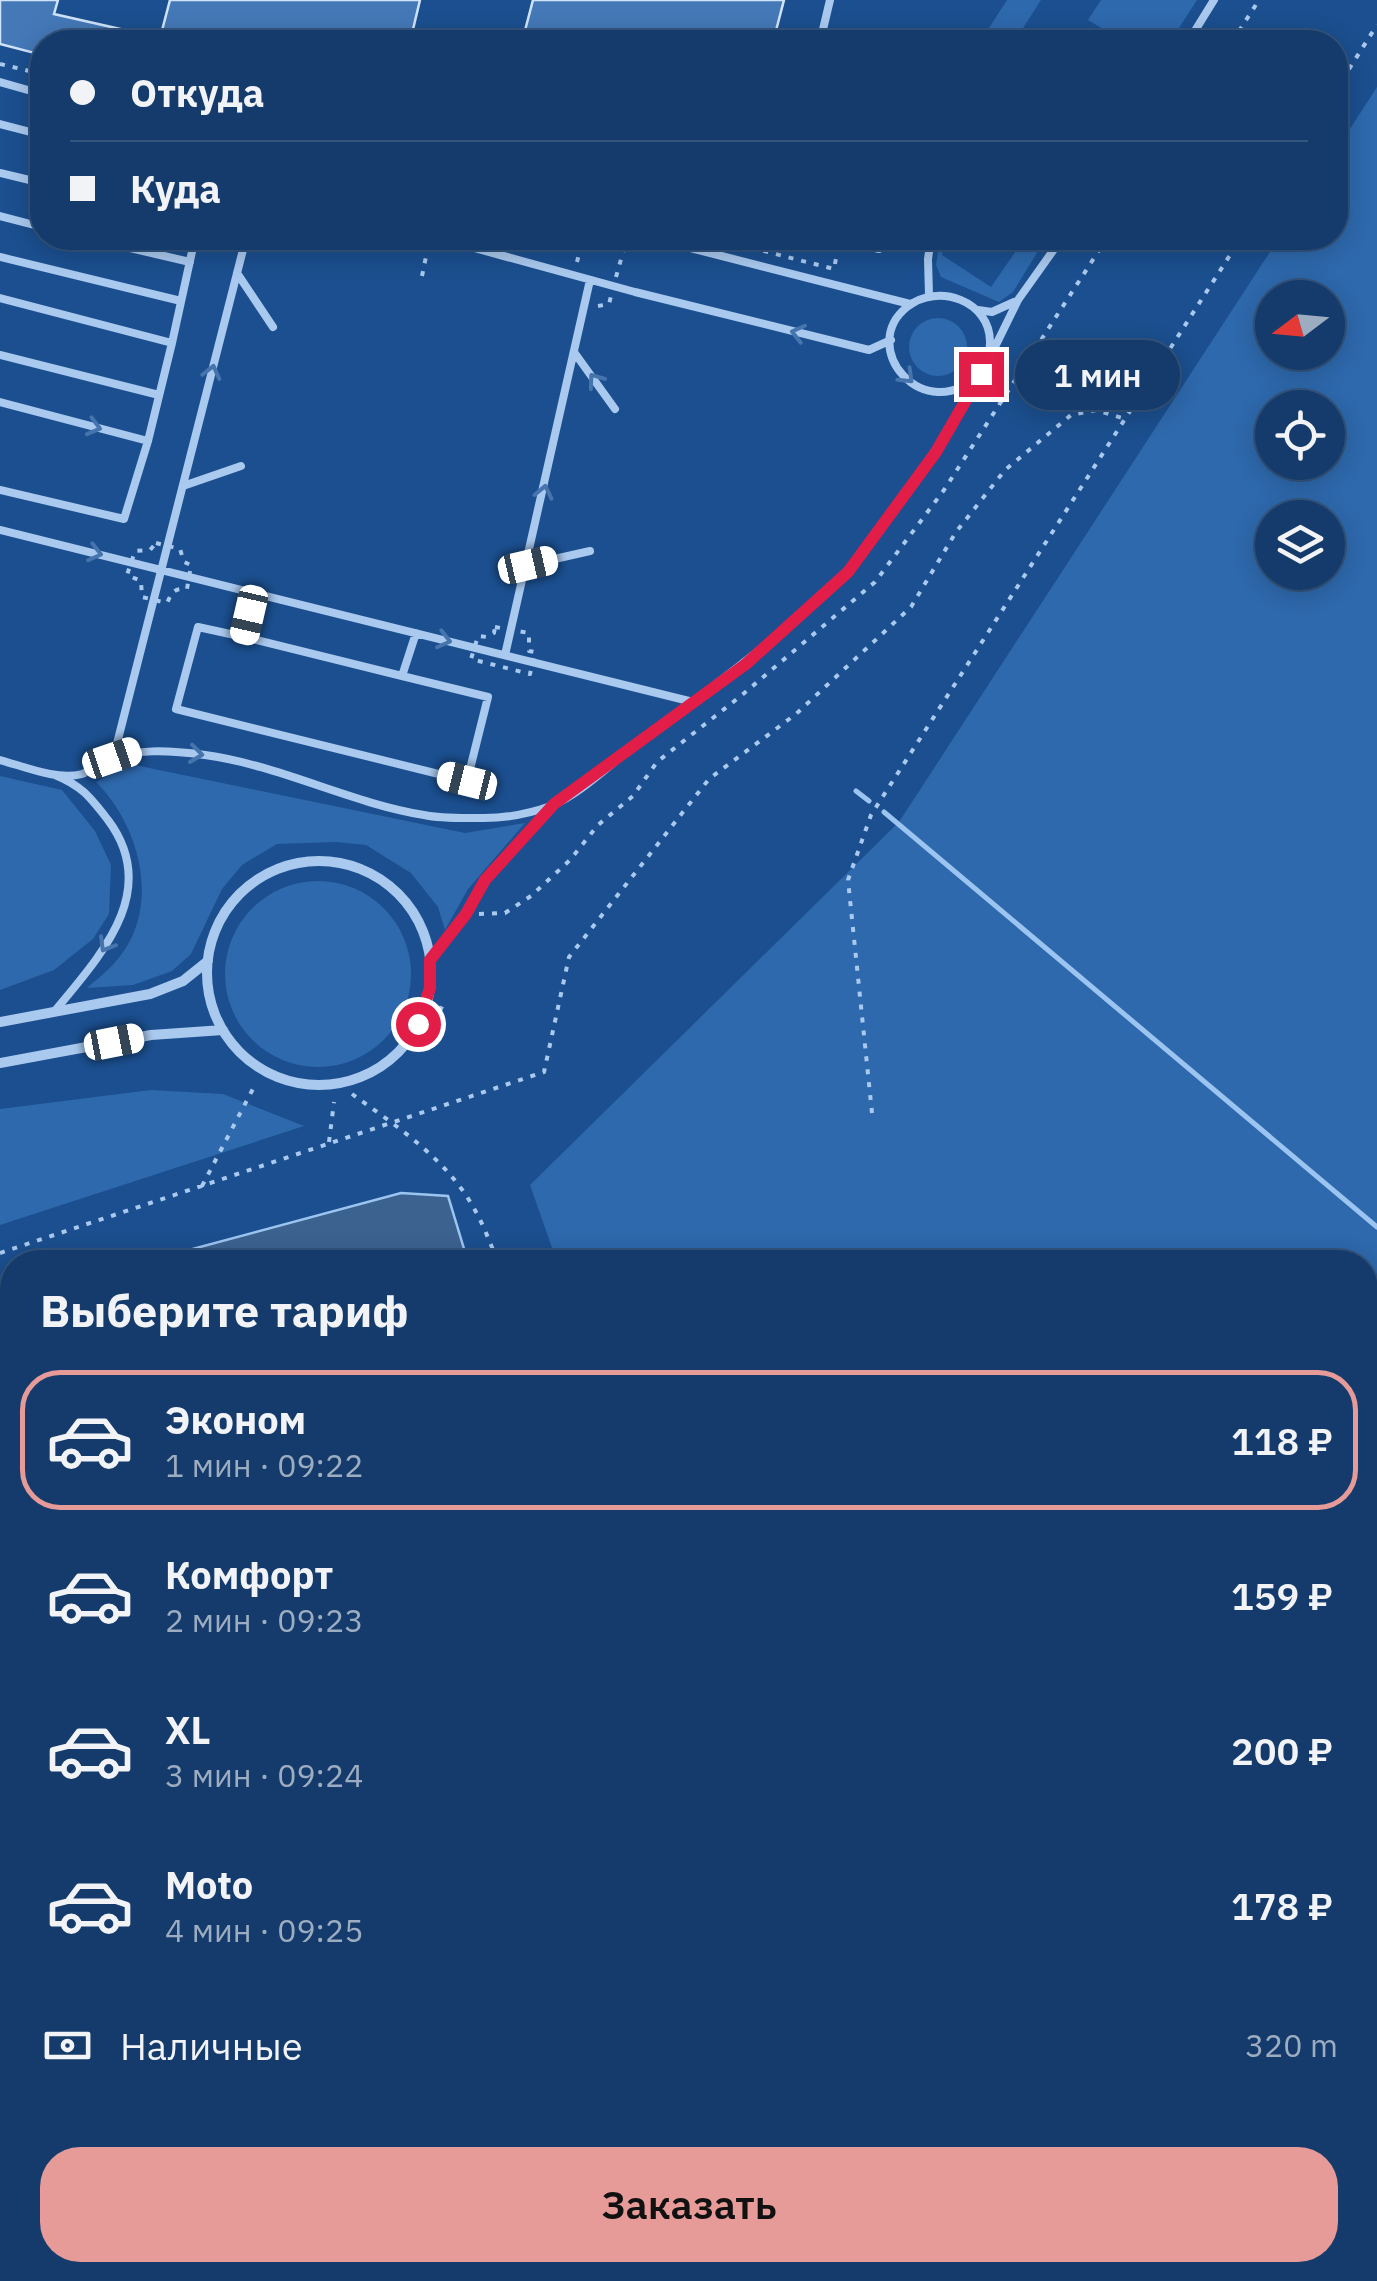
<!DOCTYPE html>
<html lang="ru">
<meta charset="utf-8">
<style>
:root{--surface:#143b6b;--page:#214673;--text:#f1f3f6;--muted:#9dadc1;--line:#33557e;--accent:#e69b98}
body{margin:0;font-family:"IBM Plex Sans",sans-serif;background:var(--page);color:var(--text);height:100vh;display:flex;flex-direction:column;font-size:38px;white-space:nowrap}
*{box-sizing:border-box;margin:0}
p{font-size:32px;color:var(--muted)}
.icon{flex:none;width:55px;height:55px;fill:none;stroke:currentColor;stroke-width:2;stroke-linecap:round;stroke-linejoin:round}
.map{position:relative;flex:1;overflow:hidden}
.details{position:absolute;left:0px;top:1250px;width:1378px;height:1032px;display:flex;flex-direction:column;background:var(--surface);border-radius:40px 40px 0 0;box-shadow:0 5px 25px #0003,0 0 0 2px var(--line)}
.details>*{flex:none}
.banner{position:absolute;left:30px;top:30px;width:1318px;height:220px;border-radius:40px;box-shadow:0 5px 25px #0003,0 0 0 2px var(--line);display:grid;align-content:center;height:220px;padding:0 40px;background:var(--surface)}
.needle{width:65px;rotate:254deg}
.buttons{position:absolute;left:1255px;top:280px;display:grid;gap:20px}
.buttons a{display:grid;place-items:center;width:90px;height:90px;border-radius:50%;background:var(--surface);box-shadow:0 5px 25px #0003,0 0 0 2px var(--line);font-size:50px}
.end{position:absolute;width:45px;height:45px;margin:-22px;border:12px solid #e11d48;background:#fff;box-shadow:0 0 0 5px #fff}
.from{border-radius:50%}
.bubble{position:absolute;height:70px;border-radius:35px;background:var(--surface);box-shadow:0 5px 25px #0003,0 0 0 2px var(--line);font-size:32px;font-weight:600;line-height:70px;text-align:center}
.car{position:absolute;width:30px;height:60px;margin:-30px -15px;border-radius:12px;box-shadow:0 0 8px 2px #0007;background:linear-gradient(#fff 24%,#345 0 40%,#fff 0 76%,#345 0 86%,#fff 0)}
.banner b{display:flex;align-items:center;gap:35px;height:95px;font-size:38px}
.banner b+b{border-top:2px solid var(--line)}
.banner i{width:25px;height:25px;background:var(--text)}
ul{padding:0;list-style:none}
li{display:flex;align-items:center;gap:30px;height:140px;margin:0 20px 15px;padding:0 20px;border:5px solid transparent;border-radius:40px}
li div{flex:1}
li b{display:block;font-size:38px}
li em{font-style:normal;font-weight:600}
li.current{border-color:var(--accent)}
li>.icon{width:90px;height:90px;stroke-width:1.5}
h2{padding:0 40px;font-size:45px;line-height:120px}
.pay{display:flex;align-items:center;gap:25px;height:110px;padding:0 40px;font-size:38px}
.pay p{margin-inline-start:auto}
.cta{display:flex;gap:20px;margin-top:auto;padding:20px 40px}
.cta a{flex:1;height:115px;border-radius:40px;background:var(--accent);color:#111;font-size:40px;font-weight:600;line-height:115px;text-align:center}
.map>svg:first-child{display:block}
</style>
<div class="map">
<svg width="1377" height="2281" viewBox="0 0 1377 2281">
<rect width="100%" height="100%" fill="#1b4f8f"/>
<path fill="#2e69ad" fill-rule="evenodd" d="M1007 0H1041L1014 42H980Z
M1101 0H1197L1170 42H1115L1113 35 1088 20Z
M1377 87V1761L1365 1757V1262H557L530 1185 899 822 1279 238H1335V152ZM1272 298H1328V352H1272ZM1272 408H1328V462H1272ZM1272 518H1328V572H1272Z
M940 238H944L942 255 991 287 1025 238H1046L1013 292 999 302 941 277 936 265Z
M909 347a29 29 0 1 1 58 0a29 29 0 1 1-58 0Z
M130 764 465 833 525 823 468 889 445 930 438 907 411 873 366 845 336 842 277 844 242 865 222 889 191 954 172 971 133 985 87 988C97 979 108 971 116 961 162 909 141 827 96 782Z
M0 776 62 790 95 831 111 865 109 914 93 939 54 970 0 990Z
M225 974a93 93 0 1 1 186 0a93 93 0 1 1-186 0Z
M151 1090 223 1094 304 1126 0 1225V1109Z"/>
<path fill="#3c6290" stroke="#9cc4f0" stroke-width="2.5" d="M401 1193 448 1196 468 1262H144Z
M12 1298V2270H533L516 2281H0V1301Z
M1365 1768 1377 1784V2172L1365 2166Z"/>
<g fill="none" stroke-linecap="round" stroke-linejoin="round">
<path stroke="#9cc4f0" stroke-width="5" d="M856 791 869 801
M884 812 1377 1227"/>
</g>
<path fill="#4478b7" stroke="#cfe3fa" stroke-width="2.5" d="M0 0H58L54 14 160 38 170 0H420L410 42H42V55L0 44Z
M533 0H784L773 42H522Z"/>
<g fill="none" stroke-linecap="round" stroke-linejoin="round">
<path stroke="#a9c9ee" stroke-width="4" stroke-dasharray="5 8" stroke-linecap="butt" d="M1232 42 1259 0
M0 64 42 74
M1335 91 1377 25
M291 238 293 245
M713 238 834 269 837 253
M577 262 583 238
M422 276 428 247
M616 277 627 238
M598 306 609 304 611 296
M156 543 180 549 184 562 191 565 187 589C174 588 172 592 167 603L142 597 141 581 127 575 135 551 150 550Z
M495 627 529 633V651L535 652 530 674 471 659 478 636 487 637 494 633Z
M479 914 505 913 531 896 570 860 598 825 633 796 657 762 742 695 875 582 944 490 1107 238
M427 1002 443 1009
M352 1094C395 1125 445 1158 472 1205 483 1223 490 1243 498 1262
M872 1113 848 880 871 815 1241 238
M329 1142 334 1102
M202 1186 255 1085
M0 1253 544 1072 569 957 709 779 796 714 911 607 956 532 1005 470 1071 415 1096 410 1125 419
M1365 1729 1377 1738"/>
<path stroke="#a9c9ee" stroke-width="8" d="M820 42 830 0
M1188 42 1214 0
M0 82 42 94
M0 124 42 135
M0 173 42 183
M0 216 42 227
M87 238 190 262
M438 238 635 292 869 350 891 340
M651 238 910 304
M835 238 879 249 882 238
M0 257 181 301
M237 273 273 327
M929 296 928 259 931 238
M0 298 172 343 148 441 0 402
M978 310 992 312 1014 302
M172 343 195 238
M574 352 615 409
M992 353 1018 300 1062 238
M0 355 159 395
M183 486 241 466
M0 490 124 519 148 441
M0 530 693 702
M528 565 590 551
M254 593 244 637 402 676 416 633
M244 637 198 627 176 709 467 781 488 697 402 676
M505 655 590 280
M113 759 246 238
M0 760C23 766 57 781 82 774 88 772 95 765 101 762 137 748 167 750 205 755 279 765 350 803 424 815 443 819 465 818 484 818 505 818 531 813 551 806 582 793 610 764 637 744 693 701 750 660 803 613 818 600 835 587 848 573 861 558 872 540 884 524 910 487 937 450 960 411 971 390 990 367 990 343 991 301 938 282 907 307 857 347 923 428 981 374
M430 961 466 914 485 879 551 808
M54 1012C99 957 162 892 108 820 90 797 82 786 55 775"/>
<path stroke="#a9c9ee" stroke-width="10" d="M207 973a112 112 0 1 1 224 0a112 112 0 1 1-224 0Z
M0 1022 150 994 183 981 208 961
M0 1063 151 1035 223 1030"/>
</g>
<defs><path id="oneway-chevron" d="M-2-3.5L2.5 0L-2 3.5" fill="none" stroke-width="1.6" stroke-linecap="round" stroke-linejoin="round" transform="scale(2.5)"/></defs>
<g stroke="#4674ac">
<use href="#oneway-chevron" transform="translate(798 333) rotate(-166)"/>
<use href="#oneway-chevron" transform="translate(212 372) rotate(-76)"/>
<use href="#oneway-chevron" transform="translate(907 377) rotate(44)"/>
<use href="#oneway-chevron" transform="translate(595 380) rotate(-126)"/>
<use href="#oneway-chevron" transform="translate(94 427) rotate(15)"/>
<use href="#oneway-chevron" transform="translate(544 492) rotate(-78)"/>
<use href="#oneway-chevron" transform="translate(95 553) rotate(14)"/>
<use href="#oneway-chevron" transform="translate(444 640) rotate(14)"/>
<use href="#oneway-chevron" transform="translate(196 754) rotate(7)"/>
<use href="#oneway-chevron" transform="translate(106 945) rotate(121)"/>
</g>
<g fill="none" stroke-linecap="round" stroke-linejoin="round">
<path stroke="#e11d48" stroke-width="12" d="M418 1024 430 988V960L466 914 485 880 554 804 746 664 848 572 936 452 981 374"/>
</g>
</svg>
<div class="buttons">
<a><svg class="needle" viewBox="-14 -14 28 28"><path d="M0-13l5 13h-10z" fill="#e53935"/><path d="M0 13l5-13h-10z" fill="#9dadc1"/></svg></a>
<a><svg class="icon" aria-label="locate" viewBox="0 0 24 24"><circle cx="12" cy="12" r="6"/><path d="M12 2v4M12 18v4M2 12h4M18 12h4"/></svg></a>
<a><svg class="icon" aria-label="layers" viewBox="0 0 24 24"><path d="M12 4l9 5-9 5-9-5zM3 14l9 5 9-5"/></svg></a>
</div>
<i class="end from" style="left:418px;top:1024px"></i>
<i class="end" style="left:981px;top:374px"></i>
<div class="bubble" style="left:1015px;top:340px;width:165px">1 мин</div>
<i class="car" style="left:528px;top:565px;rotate:77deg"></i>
<i class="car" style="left:249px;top:615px;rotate:193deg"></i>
<i class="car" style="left:112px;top:758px;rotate:71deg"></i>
<i class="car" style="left:467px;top:781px;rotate:284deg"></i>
<i class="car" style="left:114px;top:1042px;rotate:79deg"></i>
<div class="banner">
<b><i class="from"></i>Откуда</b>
<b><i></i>Куда</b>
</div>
<section class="details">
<h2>Выберите тариф</h2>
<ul>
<li class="current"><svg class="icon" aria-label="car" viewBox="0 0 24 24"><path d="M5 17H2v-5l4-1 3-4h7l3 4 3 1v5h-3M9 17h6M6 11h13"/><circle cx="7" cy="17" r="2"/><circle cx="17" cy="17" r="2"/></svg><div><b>Эконом</b><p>1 мин · 09:22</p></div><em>118 ₽</em></li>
<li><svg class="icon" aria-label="car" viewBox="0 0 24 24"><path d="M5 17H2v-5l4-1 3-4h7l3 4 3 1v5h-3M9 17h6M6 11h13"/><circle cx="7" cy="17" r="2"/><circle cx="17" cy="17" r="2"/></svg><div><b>Комфорт</b><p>2 мин · 09:23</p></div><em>159 ₽</em></li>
<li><svg class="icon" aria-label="car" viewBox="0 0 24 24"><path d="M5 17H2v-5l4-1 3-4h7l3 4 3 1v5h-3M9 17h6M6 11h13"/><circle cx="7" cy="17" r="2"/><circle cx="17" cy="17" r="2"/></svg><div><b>XL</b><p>3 мин · 09:24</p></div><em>200 ₽</em></li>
<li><svg class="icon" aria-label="car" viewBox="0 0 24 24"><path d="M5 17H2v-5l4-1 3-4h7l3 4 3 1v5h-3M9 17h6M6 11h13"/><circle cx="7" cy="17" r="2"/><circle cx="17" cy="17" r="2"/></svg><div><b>Moto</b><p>4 мин · 09:25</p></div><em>178 ₽</em></li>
</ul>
<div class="pay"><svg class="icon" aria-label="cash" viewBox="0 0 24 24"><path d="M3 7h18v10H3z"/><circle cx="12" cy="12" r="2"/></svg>Наличные<p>320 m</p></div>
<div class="cta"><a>Заказать</a></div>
</section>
</div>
